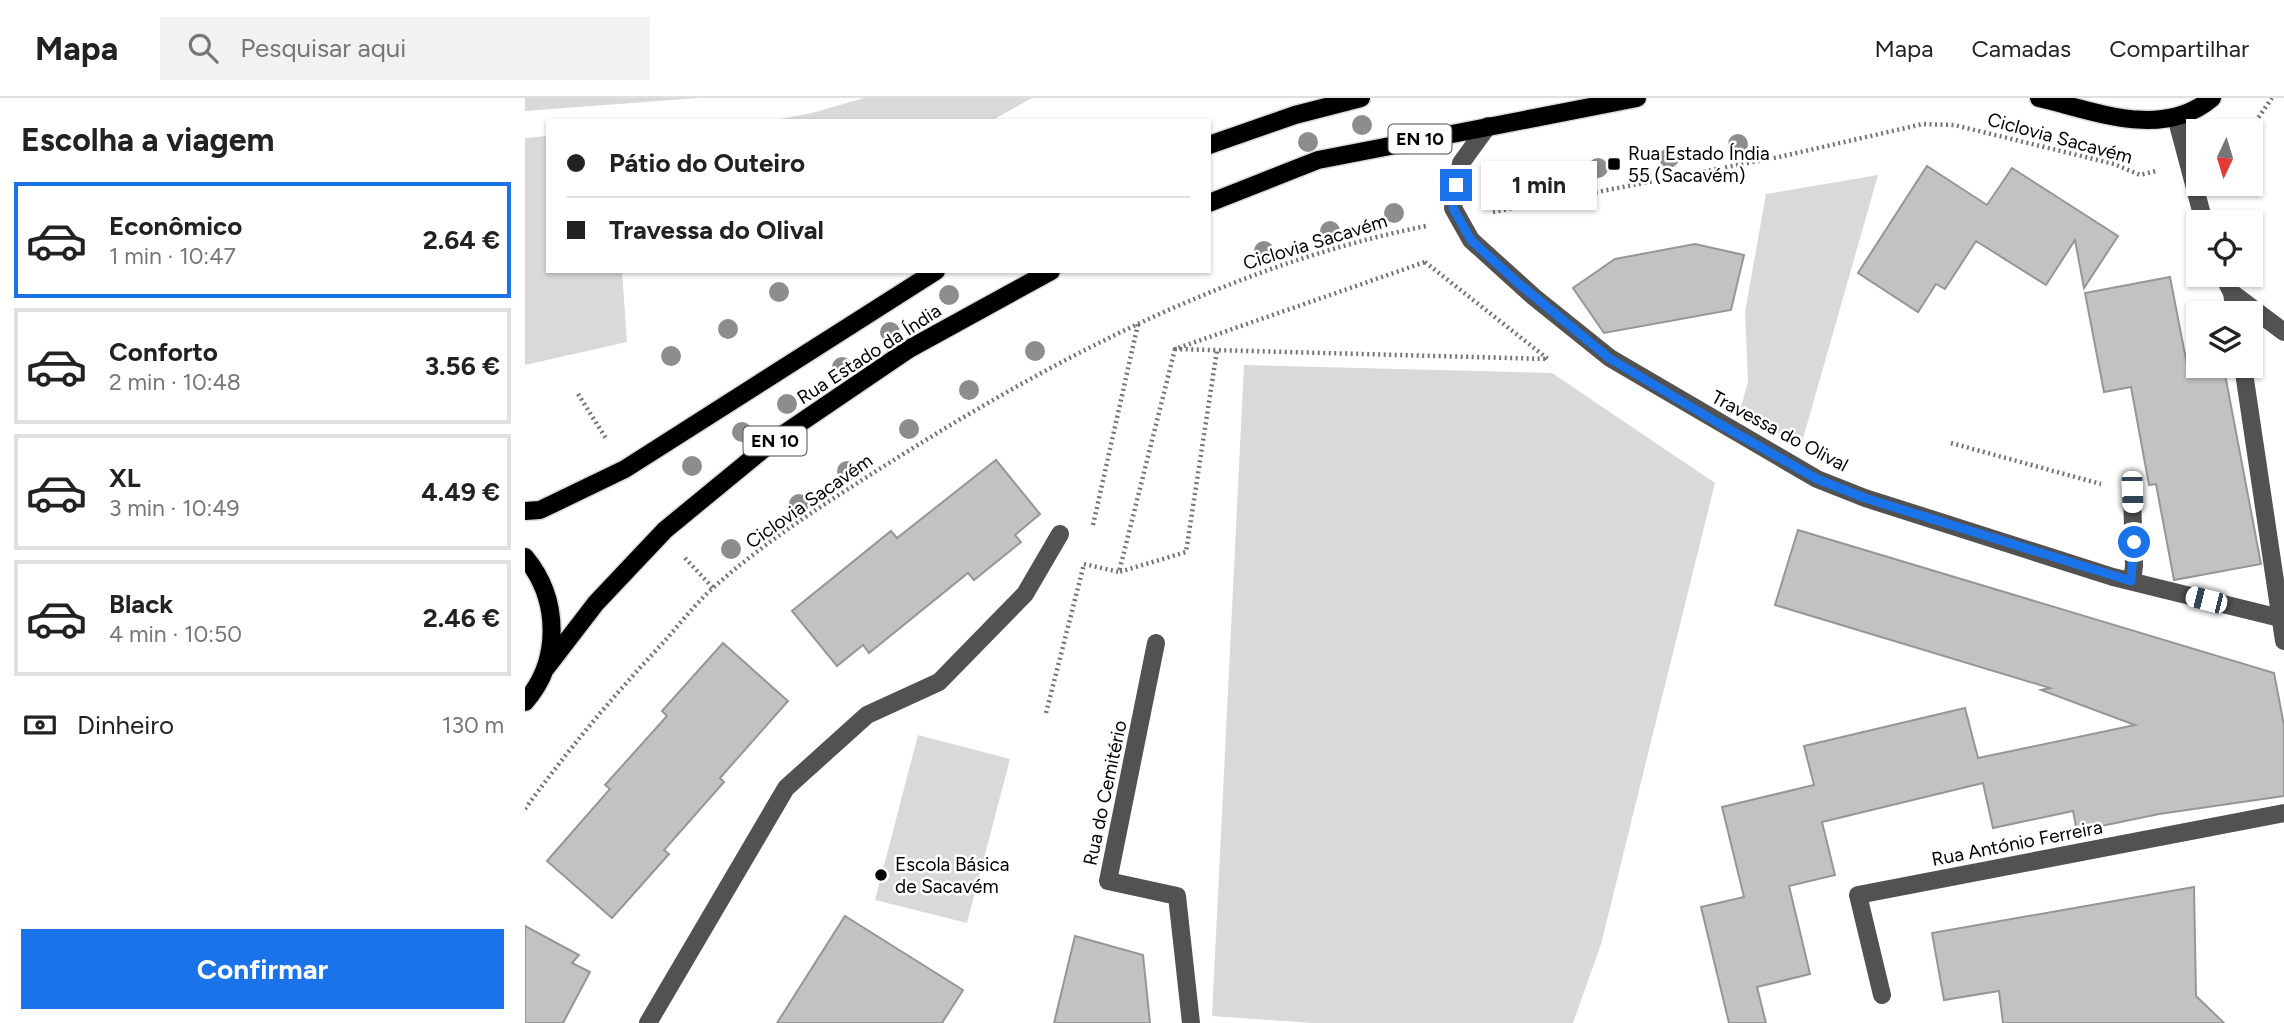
<!DOCTYPE html>
<html lang="pt">
<meta charset="utf-8">
<style>
:root{--surface:#fff;--page:#f2f2f2;--text:#222;--muted:#767676;--line:#e0e0e0;--accent:#1a73e8}
body{margin:0;font-family:Figtree,sans-serif;background:var(--page);color:var(--text);height:100vh;display:flex;flex-direction:column;font-size:26px;white-space:nowrap}
*{box-sizing:border-box;margin:0}
p{font-size:23px;color:var(--muted)}
.icon{flex:none;width:38px;height:38px;fill:none;stroke:currentColor;stroke-width:2;stroke-linecap:round;stroke-linejoin:round}
.map{position:relative;flex:1;overflow:hidden}
.panel{display:flex;flex-direction:column;background:var(--surface);width:525px}
.panel>*{flex:none}
.banner{position:absolute;left:21px;top:21px;width:665px;height:154px;border-radius:0px;box-shadow:0 2px 5px #0004;display:grid;align-content:center;height:154px;padding:0 21px;background:var(--surface)}
.needle{width:46px;rotate:184deg}
.fabs{position:absolute;left:1661px;top:21px;display:grid;gap:14px}
.fabs a{display:grid;place-items:center;width:77px;height:77px;border-radius:0px;background:var(--surface);box-shadow:0 2px 5px #0004;font-size:35px}
.end{position:absolute;width:32px;height:32px;margin:-16px;border:9px solid #1a73e8;background:#fff;box-shadow:0 0 0 4px #fff}
.from{border-radius:50%}
.bubble{position:absolute;height:49px;border-radius:0px;background:var(--surface);box-shadow:0 2px 5px #0004;font-size:23px;font-weight:700;line-height:49px;text-align:center}
.car{position:absolute;width:21px;height:42px;margin:-21px -10px;border-radius:9px;box-shadow:0 0 5px 2px #0007;background:linear-gradient(#fff 24%,#345 0 40%,#fff 0 76%,#345 0 86%,#fff 0)}
.banner b{display:flex;align-items:center;gap:24px;height:66px;font-size:26px}
.banner b+b{border-top:2px solid var(--line)}
.banner i{width:18px;height:18px;background:var(--text)}
ul{padding:0;list-style:none}
li{display:flex;align-items:center;gap:21px;height:116px;margin:0 14px 10px;padding:0 7px;border:4px solid var(--line);border-radius:0px}
li div{flex:1}
li b{display:block;font-size:26px}
li em{font-style:normal;font-weight:700}
li.selected{border-color:var(--accent)}
li>.icon{width:63px;height:63px;stroke-width:1.5}
h2{padding:0 21px;font-size:32px;line-height:84px}
.pay{display:flex;align-items:center;gap:18px;height:77px;padding:0 21px;font-size:26px}
.pay p{margin-inline-start:auto}
.cta{display:flex;gap:14px;margin-top:auto;padding:14px 21px}
.cta a{flex:1;height:80px;border-radius:0px;background:var(--accent);color:#fff;font-size:28px;font-weight:700;line-height:80px;text-align:center}
header{display:flex;align-items:center;gap:42px;box-sizing:border-box;height:98px;padding:0 35px;background:var(--surface);border-bottom:2px solid var(--line)}
header strong{font-size:33px}
nav{display:flex;gap:38px;margin-inline-start:auto;font-size:24px}
.search{width:490px;height:63px;background:var(--page);display:flex;align-items:center;gap:18px;box-sizing:border-box;padding:0 24px;border-radius:0px;color:var(--muted);font-size:26px}
main{display:flex;flex:1;min-height:0}
.map>svg:first-child{display:block}
</style>
<header>
<strong>Mapa</strong>
<div class="search"><svg class="icon" aria-label="search" viewBox="0 0 24 24"><circle cx="10" cy="10" r="6"/><path d="M15 15l6 6"/></svg>Pesquisar aqui</div>
<nav><a>Mapa</a><a>Camadas</a><a>Compartilhar</a></nav>
</header>
<main>
<section class="panel">
<h2>Escolha a viagem</h2>
<ul>
<li class="selected"><svg class="icon" aria-label="car" viewBox="0 0 24 24"><path d="M5 17H2v-5l4-1 3-4h7l3 4 3 1v5h-3M9 17h6M6 11h13"/><circle cx="7" cy="17" r="2"/><circle cx="17" cy="17" r="2"/></svg><div><b>Econômico</b><p>1 min · 10:47</p></div><em>2.64 €</em></li>
<li><svg class="icon" aria-label="car" viewBox="0 0 24 24"><path d="M5 17H2v-5l4-1 3-4h7l3 4 3 1v5h-3M9 17h6M6 11h13"/><circle cx="7" cy="17" r="2"/><circle cx="17" cy="17" r="2"/></svg><div><b>Conforto</b><p>2 min · 10:48</p></div><em>3.56 €</em></li>
<li><svg class="icon" aria-label="car" viewBox="0 0 24 24"><path d="M5 17H2v-5l4-1 3-4h7l3 4 3 1v5h-3M9 17h6M6 11h13"/><circle cx="7" cy="17" r="2"/><circle cx="17" cy="17" r="2"/></svg><div><b>XL</b><p>3 min · 10:49</p></div><em>4.49 €</em></li>
<li><svg class="icon" aria-label="car" viewBox="0 0 24 24"><path d="M5 17H2v-5l4-1 3-4h7l3 4 3 1v5h-3M9 17h6M6 11h13"/><circle cx="7" cy="17" r="2"/><circle cx="17" cy="17" r="2"/></svg><div><b>Black</b><p>4 min · 10:50</p></div><em>2.46 €</em></li>
</ul>
<div class="pay"><svg class="icon" aria-label="cash" viewBox="0 0 24 24"><path d="M3 7h18v10H3z"/><circle cx="12" cy="12" r="2"/></svg>Dinheiro<p>130 m</p></div>
<div class="cta"><a>Confirmar</a></div>
</section>
<div class="map">
<svg width="1759" height="925" viewBox="0 0 1759 925">
<rect width="100%" height="100%" fill="#fff"/>
<path fill="#d9d9d9" d="M0 0H173L0 13Z
M339 0H507L466 23H244L287 15Z
M23 38V173H97L102 244 0 267V40Z
M1353 77 1277 344 1213 319 1223 284 1220 214 1241 96Z
M719 267 1027 275 1190 385 1076 846 1048 925H787L687 918Z
M393 637 485 661 442 825 350 802Z"/>
<path fill="#c2c2c2" stroke="#969696" stroke-width="2" d="M1402 68 1462 107 1487 70 1593 138 1559 190 1550 142 1521 187 1451 143 1420 191 1411 186 1393 214 1333 175Z
M1170 146 1219 157 1206 212 1079 235 1048 190 1090 161Z
M1645 179 1664 277 1699 271 1736 466 1649 482 1631 386 1624 387 1606 289 1579 294 1560 195Z
M471 362 515 416 490 437 496 444 449 482 443 475 344 555 338 547 312 568 267 513 366 433 372 440Z
M1273 432 1749 575 1759 627V698L1634 716 1552 733 1548 713 1468 730 1458 685 1297 724 1310 777 1264 788 1285 876 1232 889 1241 925H1204L1176 809 1219 799 1197 709 1289 687 1279 648 1440 610 1453 660 1610 627 1516 592 1525 590 1250 507Z
M198 545 263 603 195 680 199 684 139 752 144 756 87 820 22 763 85 691 80 687 142 618 137 613Z
M1669 789 1671 898 1699 925H1478L1474 893 1419 902 1407 835Z
M320 818 438 892 417 925H252Z
M0 828 54 857 47 865 65 874 38 925H0Z
M550 838 618 857 625 925H529Z"/>
<g fill="none" stroke-linecap="round" stroke-linejoin="round">
<defs>
<path id="major" d="M1514 0C1570 13 1637 42 1687 0
M684 47 770 17 836 0
M684 105 793 62 1112 0
M0 413 15 412 100 371 411 173
M0 459C35 501 36 563 0 604
M21 570 71 505 140 432 247 344 384 251 526 173"/>
</defs>
<use href="#major" stroke="#dbdbdb" stroke-width="21"/>
<path stroke="#747474" stroke-width="4.5" stroke-dasharray="2 3.5" stroke-linecap="butt" d="M1724 33 1747 0
M968 114 1254 59 1398 26 1429 27 1589 66 1615 77 1631 73
M900 164 1023 261 650 251Z
M650 251 594 474 661 454 692 252
M53 296 82 342
M1426 345 1576 386
M568 427 613 226
M160 460 188 490
M559 466 594 474
M521 615 559 466
M0 711C42 653 88 598 137 546 154 527 170 506 189 489 243 441 304 403 364 365 530 260 707 167 901 128"/>
<path stroke="#525252" stroke-width="18" d="M1651 19 1679 124
M963 28 936 65 928 110 946 142 1009 199 1085 260 1292 381 1340 400 1588 479 1755 520
M1698 177 1707 195 1710 215
M1707 195 1759 234
M1718 268 1759 543
M1607 483 1609 468 1607 394
M631 545 583 783 652 798 666 925
M1357 897 1333 797 1759 715
M123 925 261 690 342 617 414 584 500 496 535 436"/>
<use href="#major" stroke="#000" stroke-width="18"/>
</g>
<g fill="#8d8d8d">
<circle cx="837" cy="27" r="10"/>
<circle cx="783" cy="44" r="10"/>
<circle cx="1213" cy="46" r="10"/>
<circle cx="1144" cy="60" r="10"/>
<circle cx="1073" cy="70" r="10"/>
<circle cx="1001" cy="89" r="10"/>
<circle cx="869" cy="115" r="10"/>
<circle cx="805" cy="133" r="10"/>
<circle cx="739" cy="153" r="10"/>
<circle cx="254" cy="194" r="10"/>
<circle cx="424" cy="197" r="10"/>
<circle cx="203" cy="231" r="10"/>
<circle cx="365" cy="234" r="10"/>
<circle cx="510" cy="253" r="10"/>
<circle cx="146" cy="258" r="10"/>
<circle cx="317" cy="269" r="10"/>
<circle cx="444" cy="292" r="10"/>
<circle cx="262" cy="306" r="10"/>
<circle cx="384" cy="331" r="10"/>
<circle cx="217" cy="334" r="10"/>
<circle cx="167" cy="368" r="10"/>
<circle cx="322" cy="373" r="10"/>
<circle cx="274" cy="406" r="10"/>
<circle cx="206" cy="451" r="10"/>
</g>
<g fill="none" stroke-linecap="round" stroke-linejoin="round">
<path stroke="#1a73e8" stroke-width="9" d="M931 87 928 110 946 142 993 185 1084 260 1193 325 1292 381 1340 400 1606 483 1609 444"/>
</g>
<g fill="#000" stroke="#fff" stroke-width="2.5">
<rect x="1082" y="59" width="14" height="14" rx="3.5"/>
<circle cx="356" cy="777" r="7"/>
</g>
<g text-anchor="middle" dominant-baseline="central" stroke-width="5" stroke-linejoin="round" paint-order="stroke">
<g fill="#fff" stroke="#4c4c4c" stroke-width="2">
<rect x="863.5" y="26.5" width="63" height="29" rx="5"/>
<rect x="218.5" y="328.5" width="63" height="29" rx="5"/>
</g>
<g font-size="18" font-weight="bold" fill="#000">
<text x="895" y="41">EN 10</text>
<text x="250" y="343">EN 10</text>
</g>
<g font-size="19" fill="#000" stroke="#fff">
<text transform="translate(1535 40) rotate(15)">Ciclovia Sacavém</text>
<text transform="translate(790 144) rotate(-17)">Ciclovia Sacavém</text>
<text transform="translate(344 256) rotate(-33)">Rua Estado da Índia</text>
<text transform="translate(1255 333) rotate(28)">Travessa do Olival</text>
<text transform="translate(284 403) rotate(-35)">Ciclovia Sacavém</text>
<text transform="translate(580 695) rotate(-78)">Rua do Cemitério</text>
<text transform="translate(1492 745) rotate(-11)">Rua António Ferreira</text>
</g>
<g font-size="19" fill="#000" stroke="#fff" text-anchor="start">
<text x="1103" y="55">Rua Estado Índia<tspan x="1103" dy="22">55 (Sacavém)</tspan></text>
<text x="370" y="766">Escola Básica<tspan x="370" dy="22">de Sacavém</tspan></text>
</g>
</g>
</svg>
<div class="fabs">
<a><svg class="needle" viewBox="-14 -14 28 28"><path d="M0-13l5 13h-10z" fill="#e53935"/><path d="M0 13l5-13h-10z" fill="#767676"/></svg></a>
<a><svg class="icon" aria-label="locate" viewBox="0 0 24 24"><circle cx="12" cy="12" r="6"/><path d="M12 2v4M12 18v4M2 12h4M18 12h4"/></svg></a>
<a><svg class="icon" aria-label="layers" viewBox="0 0 24 24"><path d="M12 4l9 5-9 5-9-5zM3 14l9 5 9-5"/></svg></a>
</div>
<i class="end from" style="left:1609px;top:444px"></i>
<i class="end" style="left:931px;top:87px"></i>
<div class="bubble" style="left:956px;top:63px;width:116px">1 min</div>
<i class="car" style="left:1607px;top:394px;rotate:178deg"></i>
<i class="car" style="left:1681px;top:502px;rotate:284deg"></i>
<div class="banner">
<b><i class="from"></i>Pátio do Outeiro</b>
<b><i></i>Travessa do Olival</b>
</div>
</div>
</main>
